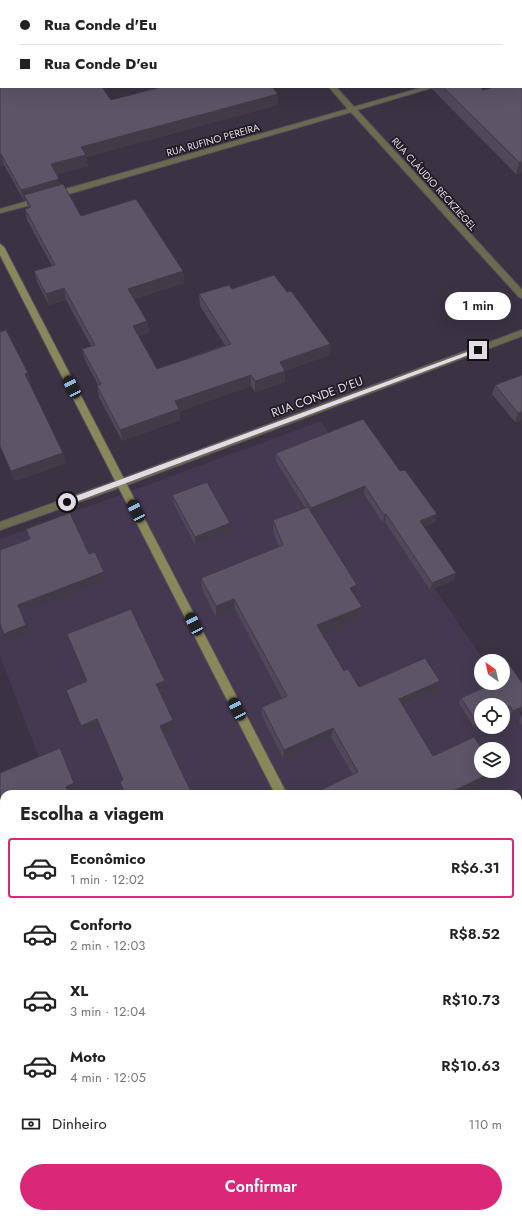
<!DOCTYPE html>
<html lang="pt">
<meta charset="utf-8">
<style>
:root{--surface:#fff;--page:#f2f2f2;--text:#222;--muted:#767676;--line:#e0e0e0;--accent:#db2777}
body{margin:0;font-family:Jost,sans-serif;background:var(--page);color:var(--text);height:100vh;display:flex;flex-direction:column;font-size:15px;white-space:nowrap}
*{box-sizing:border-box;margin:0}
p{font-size:13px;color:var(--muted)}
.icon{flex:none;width:22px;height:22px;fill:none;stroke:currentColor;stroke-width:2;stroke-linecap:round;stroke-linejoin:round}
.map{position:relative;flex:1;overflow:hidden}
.drawer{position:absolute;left:0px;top:790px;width:522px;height:428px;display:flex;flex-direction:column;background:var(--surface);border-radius:12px 12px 0 0;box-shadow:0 4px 16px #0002}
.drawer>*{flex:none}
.guide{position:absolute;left:0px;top:0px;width:522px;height:88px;box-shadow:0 4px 16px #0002;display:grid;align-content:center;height:88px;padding:0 20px;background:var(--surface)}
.needle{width:26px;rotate:326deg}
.buttons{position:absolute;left:474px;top:654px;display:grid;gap:8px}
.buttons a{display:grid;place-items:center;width:36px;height:36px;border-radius:50%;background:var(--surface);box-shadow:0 4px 16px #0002;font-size:20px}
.end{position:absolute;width:18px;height:18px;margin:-9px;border:5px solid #e0dbe5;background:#111;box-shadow:0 0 0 2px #111}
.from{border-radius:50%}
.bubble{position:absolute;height:28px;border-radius:14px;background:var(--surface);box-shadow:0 4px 16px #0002;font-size:13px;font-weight:600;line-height:28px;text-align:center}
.car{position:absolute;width:12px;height:24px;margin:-12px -6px;border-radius:5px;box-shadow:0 0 3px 1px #0007;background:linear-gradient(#222 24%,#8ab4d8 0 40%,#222 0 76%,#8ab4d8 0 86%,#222 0)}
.guide b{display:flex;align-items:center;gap:14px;height:38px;font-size:15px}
.guide b+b{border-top:1px solid var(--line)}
.guide i{width:10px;height:10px;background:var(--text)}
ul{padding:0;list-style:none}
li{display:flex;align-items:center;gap:12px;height:60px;margin:0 8px 6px;padding:0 12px;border:2px solid transparent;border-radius:4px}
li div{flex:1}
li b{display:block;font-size:15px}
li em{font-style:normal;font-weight:600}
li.active{border-color:var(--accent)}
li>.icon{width:36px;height:36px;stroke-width:1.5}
h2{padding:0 20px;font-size:18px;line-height:48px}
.pay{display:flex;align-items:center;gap:10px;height:44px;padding:0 20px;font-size:15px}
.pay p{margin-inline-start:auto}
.action{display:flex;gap:8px;margin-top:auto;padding:8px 20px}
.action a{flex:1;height:46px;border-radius:24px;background:var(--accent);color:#fff;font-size:16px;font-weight:600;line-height:46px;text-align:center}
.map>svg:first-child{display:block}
</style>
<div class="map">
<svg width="522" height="1218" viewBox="0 0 522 1218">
<rect width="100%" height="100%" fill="#3b3243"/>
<path fill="#443950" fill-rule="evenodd" d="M321 421 484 661H481V683H499L522 717V1218H214L213 1214H518V794H53L0 656V539ZM481 705H503V727H481ZM481 749H503V771H481Z"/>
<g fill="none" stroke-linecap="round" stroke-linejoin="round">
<defs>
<path id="minor" d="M251 0H257L258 1H252Z
M521 58H522L521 63Z
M329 87H336L354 107 424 87H434L357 110 522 290V298L519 297 351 112 58 197H52L51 195 52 193 348 109Z
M39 198H42V202L0 213V209Z
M121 479 124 480 126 483 124 486 0 530V522Z
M522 872V884L518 886V874Z
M4 1137V1151L0 1153V1139Z"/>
<path id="tertiary" d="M522 330V336L124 486H118L116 483 118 480Z"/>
<path id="secondary" d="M0 244 4 247 287 794H275L0 255Z
M490 1214H504L506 1218H492Z"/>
</defs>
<use href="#minor" stroke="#595060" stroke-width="2"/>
<use href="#tertiary" stroke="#595060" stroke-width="2"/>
<use href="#secondary" stroke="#595060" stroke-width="2"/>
<use href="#minor" fill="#6b6b4f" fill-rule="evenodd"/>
<use href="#tertiary" fill="#6b6b4f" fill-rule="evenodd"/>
<use href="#secondary" fill="#89885b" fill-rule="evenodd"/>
</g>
<path fill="#504859" d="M298 0H336L332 1H299Z
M0 74 111 100 278 94 277 105 86 157 88 166 57 174 60 185 81 216 183 271 184 283 134 299 147 321 149 332 138 336 157 369 225 345 200 306 199 294 232 289 287 292 330 344 329 355 285 371V382L255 392 251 386 180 411V420L122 441 99 397 97 386 98 385 85 360 82 349 91 346 66 300 49 305 37 282 34 271 52 266 27 220 25 209 28 208 26 200 24 201 4 165 0 166Z
M522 79V172L516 174 432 89V87H480L483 90Z
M0 332 28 373 31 383 30 384 63 453 66 463 15 481 0 447Z
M522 375V420L515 422 492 394 495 385Z
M276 453 400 471 437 514 435 522 424 527 454 580 430 590 385 522 383 523 364 494 313 515 355 596 362 607 360 617 322 633 344 671 359 687 440 681 436 690 403 706 433 756 491 779 353 775 331 737 283 758 262 716V707L282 698 235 609 216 617 202 589 201 578 279 547 273 532V520L305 508 276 461Z
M172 495 230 531 195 545 174 504Z
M67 634 167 689 160 692 173 720 175 728 163 733 192 794H125L120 782 123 781 100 726 84 733 66 690 87 681Z
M488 683H522V711L510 716 507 711 503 713V705H481V723L474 727 459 703 461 698 489 685Z
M522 715V726L519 721Z"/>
<path fill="#413b48" d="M112 0H135L136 1H108Z
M305 0H336L332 1H305Z
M0 19H1V30L0 31Z
M278 94 277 105 86 157 88 166 53 175 51 164 81 147Z
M0 154H1L4 165 0 166Z
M519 162H522V172L516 174Z
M59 179 61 190 24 195 26 200 24 201 21 190Z
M183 271 184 283 130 300 128 289Z
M64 288 66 300 49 305 46 294Z
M147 321 149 332 134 337 133 326Z
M330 344 329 355 279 373 280 362Z
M285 371V382L255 392V381Z
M28 373 31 383 28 384 25 374Z
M251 375V386L180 411V420L122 441 120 430 175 401Z
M522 412V420L515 422 518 413Z
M63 453 66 463 15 481 11 471Z
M365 486 364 494 310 516 311 508Z
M386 514 385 522 383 523 384 515Z
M437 514 435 522 418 529 420 521Z
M230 523V531L195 545V537Z
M104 572 106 579 21 612 29 632 7 641 4 634 18 605Z
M456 573 454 580 430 590 432 583Z
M357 585 355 596 350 588Z
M234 599 235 609 216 617V606Z
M362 607 360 617 316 636 317 625Z
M165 681 167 689 158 692 156 684Z
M440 681 436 690 396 709 399 699Z
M510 706 507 711 503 713V709Z
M522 707V711L510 716 513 711Z
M97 719 100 726 84 733 81 726Z
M481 719V723L474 727 476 721Z
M173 720 175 728 162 733 160 726Z
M333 728 331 737 283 758 284 750Z
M60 748 77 790 69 793V794L66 787Z
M496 771 491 779 460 794H447Z
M4 814V820L1 815Z
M4 1056V1061L0 1063V1058Z
M34 1214H39L40 1218H36Z"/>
<path fill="#5d5467" stroke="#413b48" d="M0 0H112L108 1H1V19H0Z
M139 0H213L214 1H140Z
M0 74H1V87H102L111 100 161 87H272L278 94 81 147 86 155 51 164 59 179 21 190 1 154H0Z
M521 79H522V162H519L443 87H480L483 90 494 87H521Z
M63 184 81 216 136 199 183 271 128 289 147 321 133 326 157 369 231 344 199 294 229 285 232 289 274 275 287 292 291 291 330 344 280 362 285 371 255 381 251 375 175 401 179 409 120 430 97 386 101 384 82 349 95 345 64 288 46 294 34 271 55 265 25 209 31 207 24 195Z
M6 330 28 373 25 374 63 453 11 471 0 446V332Z
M522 375V412L518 413 495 385Z
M363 419 400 471 405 470 437 514 420 521 456 573 432 583 386 514 384 515 365 486 311 508 276 453Z
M207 482 230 523 195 537 172 495Z
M308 507 357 585 350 588 362 607 317 625 344 671 348 669 359 687 425 658 440 681 399 699 433 756 474 737 482 749H481V771H495L447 794H312L358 772 333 728 284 750 262 707 287 696 234 599 216 606 201 578 283 545 273 520Z
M70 513 89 554 95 552 104 572 18 605 26 625 4 634 0 624V550L30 539 26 529Z
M131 609 165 681 156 684 173 720 160 726 192 794H125L120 782 123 780 97 719 81 726 66 690 87 681 67 634Z
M504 657 522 683V707L513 711 510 706 503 709V705H481V719L476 721 461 698 494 683H503V661H496Z
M60 748 74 783 66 787 69 794H4V814L1 815 0 813V773Z
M522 927V1063L518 1066V929Z
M4 934V971L0 958V936Z
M4 979V1056L0 1058V981Z
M4 1181V1214H34L36 1218H0V1183Z
M84 1214H171L164 1218H85Z
M200 1214H228L230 1217 234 1214 236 1218H202Z
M336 1214H399L392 1218H338Z"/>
<path fill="#e0dbe5" d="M478 348 479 349V351L70 504H65L64 502 65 500Z"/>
<g text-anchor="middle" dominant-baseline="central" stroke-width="3.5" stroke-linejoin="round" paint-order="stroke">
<g font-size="10" fill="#e0dbe5" stroke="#201c24">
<text transform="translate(213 140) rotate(-16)">RUA RUFINO PEREIRA</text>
<text transform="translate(434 184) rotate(48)">RUA CLÁUDIO RECKZIEGEL</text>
</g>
<g font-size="12" fill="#e0dbe5" stroke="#201c24">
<text transform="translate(317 397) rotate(-20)">RUA CONDE D'EU</text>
</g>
</g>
</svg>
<div class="buttons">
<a><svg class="needle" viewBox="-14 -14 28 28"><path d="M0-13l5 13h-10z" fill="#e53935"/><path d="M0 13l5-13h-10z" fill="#767676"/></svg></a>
<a><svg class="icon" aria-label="locate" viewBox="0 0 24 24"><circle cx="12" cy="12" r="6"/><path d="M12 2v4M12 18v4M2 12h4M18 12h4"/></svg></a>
<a><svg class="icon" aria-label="layers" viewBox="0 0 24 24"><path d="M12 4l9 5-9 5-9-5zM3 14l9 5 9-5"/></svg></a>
</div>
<i class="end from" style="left:67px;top:502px"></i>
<i class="end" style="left:478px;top:350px"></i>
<div class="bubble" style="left:445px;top:292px;width:66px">1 min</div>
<i class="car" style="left:72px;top:387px;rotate:333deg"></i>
<i class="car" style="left:136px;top:511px;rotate:333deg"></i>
<i class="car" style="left:194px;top:624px;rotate:333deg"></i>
<i class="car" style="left:237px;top:709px;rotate:333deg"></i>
<div class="guide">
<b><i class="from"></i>Rua Conde d'Eu</b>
<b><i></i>Rua Conde D'eu</b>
</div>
<section class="drawer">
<h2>Escolha a viagem</h2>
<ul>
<li class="active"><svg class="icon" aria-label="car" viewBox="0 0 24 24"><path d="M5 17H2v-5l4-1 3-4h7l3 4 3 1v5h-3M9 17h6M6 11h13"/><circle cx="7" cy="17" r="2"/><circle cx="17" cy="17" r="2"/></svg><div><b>Econômico</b><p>1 min · 12:02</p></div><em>R$6.31</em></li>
<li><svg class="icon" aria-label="car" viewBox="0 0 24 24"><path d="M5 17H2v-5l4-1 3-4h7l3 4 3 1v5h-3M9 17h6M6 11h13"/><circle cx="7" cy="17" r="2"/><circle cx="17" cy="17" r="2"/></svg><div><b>Conforto</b><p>2 min · 12:03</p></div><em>R$8.52</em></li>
<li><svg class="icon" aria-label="car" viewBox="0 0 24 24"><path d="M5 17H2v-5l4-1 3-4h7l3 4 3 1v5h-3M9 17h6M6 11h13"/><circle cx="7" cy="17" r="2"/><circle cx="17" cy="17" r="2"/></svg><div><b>XL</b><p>3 min · 12:04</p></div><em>R$10.73</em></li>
<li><svg class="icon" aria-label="car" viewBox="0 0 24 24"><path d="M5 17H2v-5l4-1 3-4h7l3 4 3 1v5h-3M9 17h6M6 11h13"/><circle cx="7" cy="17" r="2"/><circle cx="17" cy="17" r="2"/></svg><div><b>Moto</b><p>4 min · 12:05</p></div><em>R$10.63</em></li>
</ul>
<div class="pay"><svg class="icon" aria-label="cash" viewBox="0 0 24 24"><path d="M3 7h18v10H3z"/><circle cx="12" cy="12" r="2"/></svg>Dinheiro<p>110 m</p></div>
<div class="action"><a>Confirmar</a></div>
</section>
</div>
